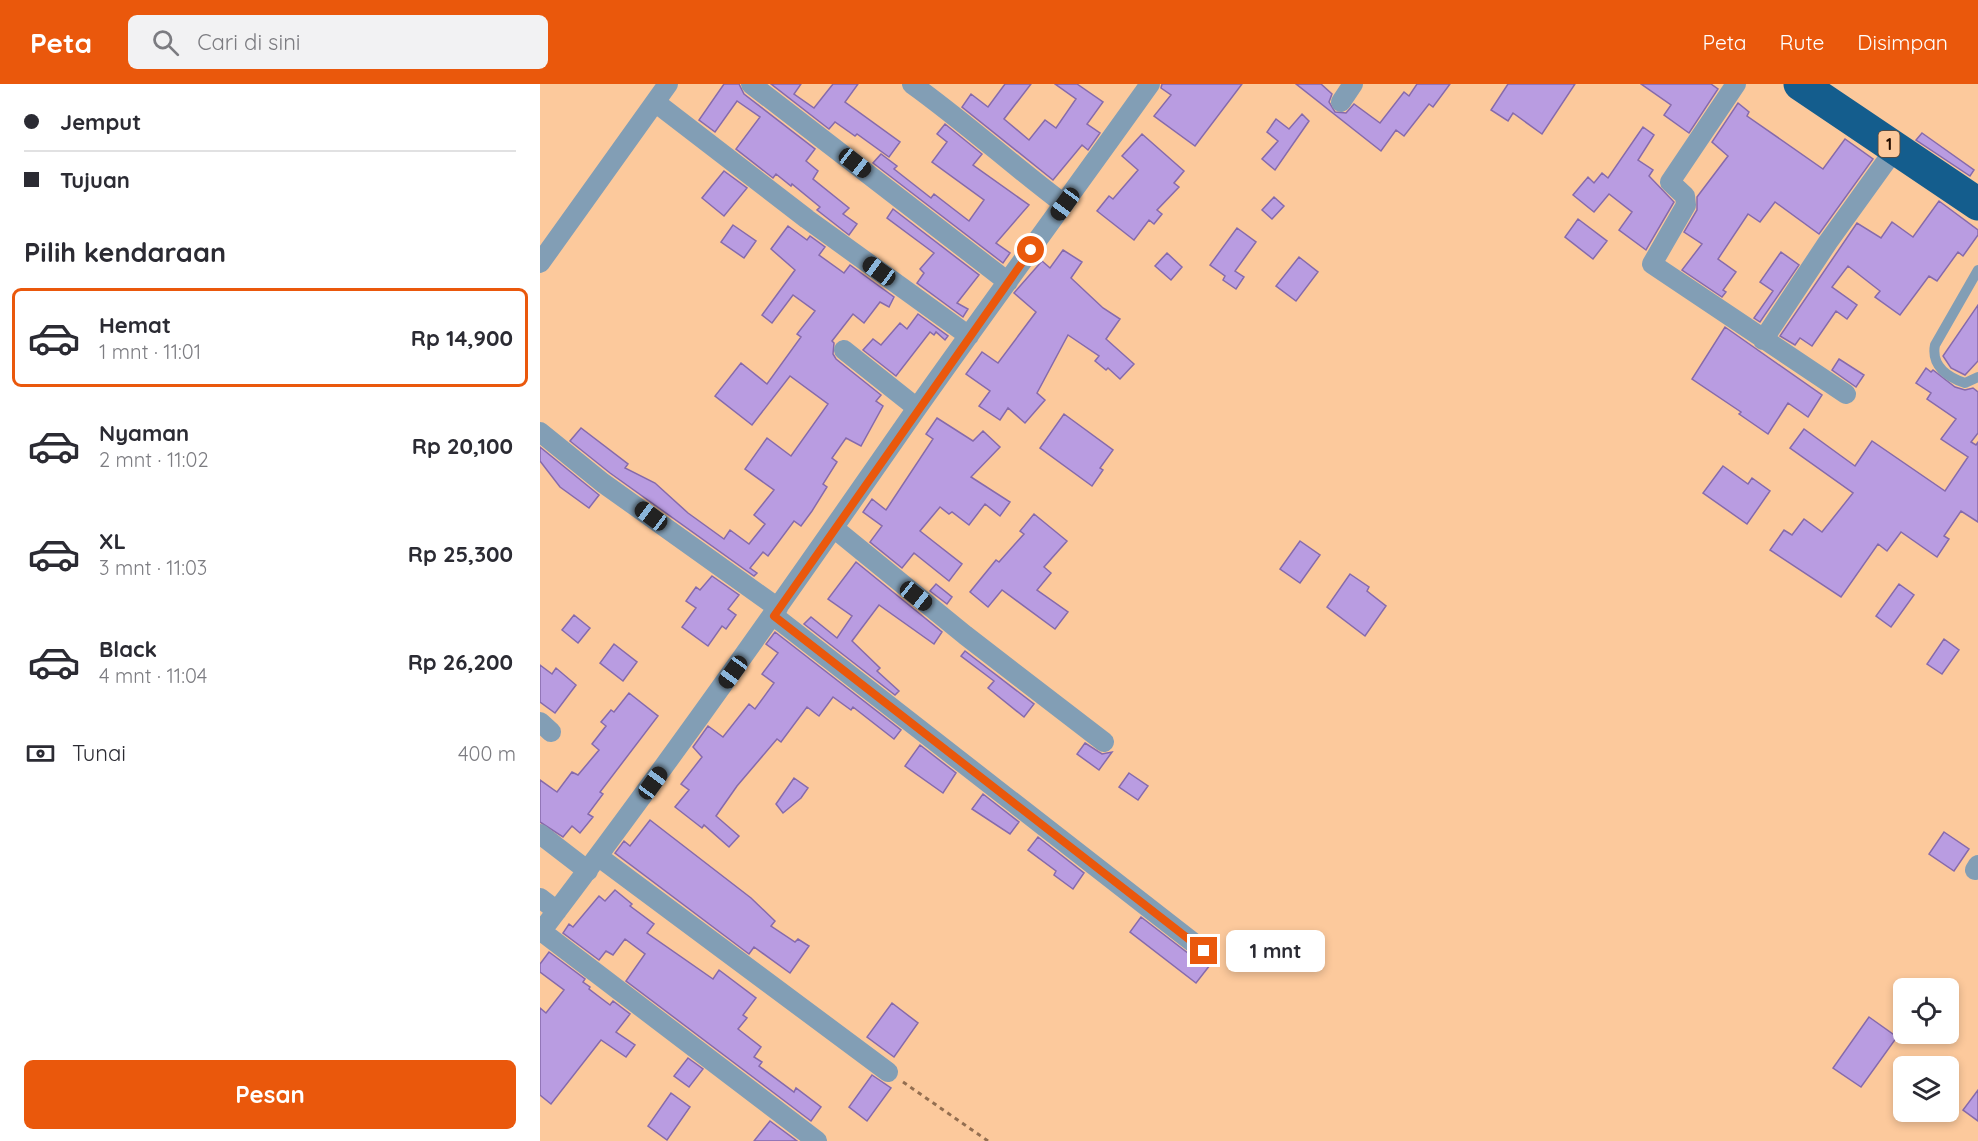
<!DOCTYPE html>
<html lang="id">
<meta charset="utf-8">
<style>
:root{--surface:#fff;--page:#f2f2f3;--text:#2b2b33;--muted:#7c7c81;--line:#e1e1e2;--accent:#ea580c}
body{margin:0;font-family:Quicksand,sans-serif;background:var(--page);color:var(--text);height:100vh;display:flex;flex-direction:column;font-size:22px;white-space:nowrap}
*{box-sizing:border-box;margin:0}
p{font-size:20px;color:var(--muted)}
.icon{flex:none;width:33px;height:33px;fill:none;stroke:currentColor;stroke-width:2;stroke-linecap:round;stroke-linejoin:round}
.map{position:relative;flex:1;overflow:hidden}
.sheet{display:flex;flex-direction:column;background:var(--surface);width:540px}
.sheet>*{flex:none}
.top-card{display:grid;align-content:center;height:132px;padding:0 24px;background:var(--surface)}
.buttons{position:absolute;left:1353px;top:894px;display:grid;gap:12px}
.buttons a{display:grid;place-items:center;width:66px;height:66px;border-radius:9px;background:var(--surface);box-shadow:0 3px 9px #0003;font-size:30px}
.end{position:absolute;width:27px;height:27px;margin:-14px;border:8px solid #ea580c;background:#fff;box-shadow:0 0 0 3px #fff}
.from{border-radius:50%}
.bubble{position:absolute;height:42px;border-radius:9px;background:var(--surface);box-shadow:0 3px 9px #0003;font-size:20px;font-weight:700;line-height:42px;text-align:center}
.car{position:absolute;width:18px;height:36px;margin:-18px -9px;border-radius:8px;box-shadow:0 0 4px 2px #0007;background:linear-gradient(#222 24%,#8ab4d8 0 40%,#222 0 76%,#8ab4d8 0 86%,#222 0)}
.top-card b{display:flex;align-items:center;gap:21px;height:57px;font-size:22px}
.top-card b+b{border-top:2px solid var(--line)}
.top-card i{width:15px;height:15px;background:var(--text)}
ul{padding:0;list-style:none}
li{display:flex;align-items:center;gap:18px;height:99px;margin:0 12px 9px;padding:0 12px;border:3px solid transparent;border-radius:9px}
li div{flex:1}
li b{display:block;font-size:22px}
li em{font-style:normal;font-weight:700}
li.on{border-color:var(--accent)}
li>.icon{width:54px;height:54px;stroke-width:1.5}
h2{padding:0 24px;font-size:27px;line-height:72px}
.pay{display:flex;align-items:center;gap:15px;height:66px;padding:0 24px;font-size:22px}
.pay p{margin-inline-start:auto}
.cta{display:flex;gap:12px;margin-top:auto;padding:12px 24px}
.cta a{flex:1;height:69px;border-radius:9px;background:var(--accent);color:#fff;font-size:24px;font-weight:700;line-height:69px;text-align:center}
header{display:flex;align-items:center;gap:36px;box-sizing:border-box;height:84px;padding:0 30px;background:var(--accent);color:#fff}
header strong{font-size:28px}
nav{display:flex;gap:33px;margin-inline-start:auto;font-size:21px}
.search{width:420px;height:54px;background:var(--page);display:flex;align-items:center;gap:15px;box-sizing:border-box;padding:0 21px;border-radius:9px;color:var(--muted);font-size:22px}
main{display:flex;flex:1;min-height:0}
.map>svg:first-child{display:block}
</style>
<header>
<strong>Peta</strong>
<div class="search"><svg class="icon" aria-label="search" viewBox="0 0 24 24"><circle cx="10" cy="10" r="6"/><path d="M15 15l6 6"/></svg>Cari di sini</div>
<nav><a>Peta</a><a>Rute</a><a>Disimpan</a></nav>
</header>
<main>
<section class="sheet">
<div class="top-card">
<b><i class="from"></i>Jemput</b>
<b><i></i>Tujuan</b>
</div>
<h2>Pilih kendaraan</h2>
<ul>
<li class="on"><svg class="icon" aria-label="car" viewBox="0 0 24 24"><path d="M5 17H2v-5l4-1 3-4h7l3 4 3 1v5h-3M9 17h6M6 11h13"/><circle cx="7" cy="17" r="2"/><circle cx="17" cy="17" r="2"/></svg><div><b>Hemat</b><p>1 mnt · 11:01</p></div><em>Rp 14,900</em></li>
<li><svg class="icon" aria-label="car" viewBox="0 0 24 24"><path d="M5 17H2v-5l4-1 3-4h7l3 4 3 1v5h-3M9 17h6M6 11h13"/><circle cx="7" cy="17" r="2"/><circle cx="17" cy="17" r="2"/></svg><div><b>Nyaman</b><p>2 mnt · 11:02</p></div><em>Rp 20,100</em></li>
<li><svg class="icon" aria-label="car" viewBox="0 0 24 24"><path d="M5 17H2v-5l4-1 3-4h7l3 4 3 1v5h-3M9 17h6M6 11h13"/><circle cx="7" cy="17" r="2"/><circle cx="17" cy="17" r="2"/></svg><div><b>XL</b><p>3 mnt · 11:03</p></div><em>Rp 25,300</em></li>
<li><svg class="icon" aria-label="car" viewBox="0 0 24 24"><path d="M5 17H2v-5l4-1 3-4h7l3 4 3 1v5h-3M9 17h6M6 11h13"/><circle cx="7" cy="17" r="2"/><circle cx="17" cy="17" r="2"/></svg><div><b>Black</b><p>4 mnt · 11:04</p></div><em>Rp 26,200</em></li>
</ul>
<div class="pay"><svg class="icon" aria-label="cash" viewBox="0 0 24 24"><path d="M3 7h18v10H3z"/><circle cx="12" cy="12" r="2"/></svg>Tunai<p>400 m</p></div>
<div class="cta"><a>Pesan</a></div>
</section>
<div class="map">
<svg width="1438" height="1057" viewBox="0 0 1438 1057">
<rect width="100%" height="100%" fill="#fcc99c"/>
<path fill="#b99ce1" stroke="#866aab" stroke-width="1.5" d="M184 0H199L204 10 275 65 266 77 278 87 273 95 309 124 303 130 317 140 309 151 277 126 280 123 252 100 251 102 236 90 233 94 196 65 220 33 197 17 175 48 159 36Z
M231 0H261L254 10 274 24 293 0H318L305 18 360 58 349 73 317 50 315 52 295 38 289 45Z
M465 0H491L464 35 489 56 505 36 516 44 536 15 515 0H537L563 18 547 40 560 49 548 66 542 61 513 96 422 23 431 10 448 23Z
M622 0H702L655 62 614 32 631 11 621 4Z
M756 0H781L792 10 789 18 795 28 806 29 814 20 840 39 864 8 869 12 877 0H910L893 23 889 20 864 52 856 46 841 67Z
M968 0H1035L1002 50 973 29 968 37 951 26Z
M1101 0H1171L1178 5 1149 49 1124 31 1131 21Z
M1198 19 1209 28 1207 32 1283 85 1305 55 1333 75 1279 150 1235 118 1220 138 1208 130 1178 175 1196 188 1183 206 1186 208 1182 213 1142 186 1162 160 1144 148 1157 126V113L1188 72 1172 58Z
M762 30 769 37 735 86 722 75 738 57 727 48 736 35 749 45Z
M405 40 442 70 433 81 489 121 456 159 470 169 463 179 333 79 341 70 357 82 354 85 391 114 394 110 429 137 444 116 392 78 407 58 397 50Z
M1103 43 1114 51 1098 76 1113 86 1109 92 1134 118 1106 166 1079 146 1092 128 1069 110 1054 128 1033 111 1048 93 1054 99 1062 89 1068 94Z
M1382 49 1434 86 1430 92 1376 56Z
M602 50 644 87 634 99 639 103 617 126 622 130 614 140 609 136 594 156 557 127 569 112 573 115 598 86 582 72Z
M184 87 207 104 184 132 162 114Z
M734 113 744 122 732 135 722 126Z
M1399 117 1438 146V151L1423 172 1418 168 1397 197 1389 192 1360 231 1335 213 1340 207 1308 182 1292 203 1317 221 1307 235 1296 227 1272 262 1260 254 1255 261 1240 252 1317 139 1341 154 1352 138 1373 153Z
M353 125 439 191 417 219 428 225 423 233 377 199 384 189 380 185 394 169 347 134Z
M1038 135 1067 157 1053 175 1025 153Z
M193 141 216 157 204 174 181 158Z
M248 142 267 156 270 152 285 163 279 171 304 189 310 181 354 213 349 223 340 218 324 239 313 230 292 257 294 259 293 270 296 275 341 311 336 317 343 322 321 362 306 354 292 374 297 378 283 400 287 403 272 427 261 442 254 437 228 472 223 468 210 484 217 489 214 492 70 389 30 357 41 344 88 380 85 384 115 399 148 429 184 455 190 446 209 460 225 440 214 431 234 406 205 385 227 354 251 372 288 320 250 292 212 341 175 312 201 279 227 300 261 253 257 250 275 227 253 211 232 239 222 231 255 186 231 165Z
M697 144 716 158 695 187 704 193 696 205 683 196 685 192 670 181Z
M523 166 542 178 531 194 563 224 580 235 566 255 594 280 580 295 568 284 566 286 555 277 559 272 528 251 497 309 505 316 485 339 468 324 460 336 439 322 450 307 426 290 442 268 458 279 496 228 474 209 502 177 510 184Z
M1241 168 1259 181 1220 238 1214 234 1233 207 1220 198Z
M627 169 642 183 631 196 615 182Z
M759 173 778 188 756 217 736 202Z
M1438 221V277L1425 291 1411 284 1403 272Z
M378 230 408 252 405 256 396 248 394 251 390 248 356 292 323 266 333 255 341 261 360 239 367 245Z
M1185 243 1282 311 1268 333 1248 319 1228 350 1199 330 1201 328 1152 295Z
M1299 275 1324 291 1316 303 1292 286Z
M1386 284 1391 288 1393 286 1415 303 1425 306 1433 304 1438 308V349L1431 358 1436 361 1438 358V438L1421 427 1404 452 1409 455 1397 473 1361 448 1347 467 1338 460 1301 513 1230 466 1244 446 1252 451 1264 435 1282 448 1313 409 1250 364 1264 345 1315 382 1332 357 1405 407 1428 373 1401 355 1416 335 1387 315 1391 309 1376 299Z
M524 330 573 366 560 384 563 386 552 402 500 364Z
M397 334 433 357 443 347 460 363 431 393 470 418 460 432 445 420 429 441 412 428 409 430 400 423 380 447 422 480 409 497 374 469 362 484 330 458 342 442 323 428 332 415 346 426 393 355 386 350Z
M0 363 59 411 49 424 20 403 0 377Z
M1183 382 1208 400 1212 394 1230 407 1207 440 1163 409Z
M494 430 527 457 504 483 511 489 497 506 528 528 515 545 462 506 448 523 430 508 456 476 459 478 484 450 480 447Z
M760 457 780 471 760 499 740 485Z
M316 478 402 548 394 560 339 521 312 557 340 584 337 587 359 607 355 611 264 540 271 533 297 554 312 532 288 515Z
M810 490 829 503 827 507 846 522 825 552 787 523Z
M172 492 199 511 188 525 196 531 186 545 182 542 168 562 142 543 156 524 146 517 156 503 160 506Z
M396 500 412 513 407 520 390 507Z
M1359 500 1374 511 1351 543 1336 532Z
M34 531 50 544 38 559 22 546Z
M235 548 361 646 354 655 313 623 311 626 293 613 279 632 267 623 241 658 237 655 197 702 176 732 199 752 189 763 164 741 162 744 135 723 149 706 141 700 162 673 153 663 168 642 183 653 209 620 215 625 234 599 222 590 238 569 226 560Z
M1404 555 1419 566 1402 590 1387 580Z
M74 560 97 578 83 597 60 579Z
M425 567 494 620 484 633 448 604 454 597 421 572Z
M0 581 12 590 16 584 36 601 15 629 0 618Z
M89 609 118 632 60 708 63 710 48 730 53 733 40 749 32 742 23 753 0 738V696L17 708 32 688 38 691 59 666 52 660 66 642 61 638 71 626 74 628Z
M545 659 562 670 572 668 559 686 537 670Z
M380 661 416 689 403 709 365 682Z
M589 689 608 702 598 716 579 703Z
M254 694 268 704 261 714 243 729 236 720Z
M443 710 479 738 470 750 432 725Z
M110 736 211 814 235 837 231 842 255 858 258 855 269 862 250 889 214 863 209 870 75 769 84 757 90 762Z
M1404 748 1429 765 1414 787 1389 770Z
M498 753 544 789 533 805 514 791 516 787 488 766Z
M75 806 92 820 90 822 114 840 107 849 173 895 179 886 216 914 203 931 207 934 198 945 221 963 214 973 222 978 219 982 254 1008 256 1004 281 1023 271 1037 86 897 105 870 85 855 73 871 66 867 59 876 23 849 29 840 33 843 59 812 65 817Z
M601 833 657 876 670 881 656 899 590 848Z
M9 868 45 895 43 898 50 903 49 905 70 921 73 917 90 930 76 948 95 961 86 973 61 956 11 1020 0 1011V924L6 929 24 906 0 888V880Z
M352 919 378 939 354 973 327 953Z
M1329 933 1357 953 1321 1003 1293 984Z
M148 974 163 985 149 1003 134 992Z
M332 991 351 1004 327 1037 309 1023Z
M1438 1006V1037L1423 1026Z
M131 1009 150 1023 127 1056 108 1042Z
M230 1037 257 1057H214Z"/>
<g fill="none" stroke-linecap="round" stroke-linejoin="round">
<path stroke="#946f51" stroke-width="3" stroke-dasharray="4.5 4.5" stroke-linecap="butt" d="M363 998 448 1057"/>
<path stroke="#829eb5" stroke-width="10" d="M1438 186 1395 261C1391 281 1407 293 1425 299L1438 293"/>
<path stroke="#829eb5" stroke-width="20" d="M211 0 468 198
M372 0C425 38 472 81 524 120
M1196 0 1130 98 1145 112 1146 121 1112 180 1306 310
M115 18 267 135 429 252
M801 18 813 0
M0 179 128 0
M1223 256 1288 158 1355 65
M304 266 377 324
M0 348 63 399 238 524
M295 445 425 551 564 658
M234 532 664 867
M0 638 11 648
M0 750 48 787
M59 773 348 988
M1435 786 1438 781
M0 814 17 827
M1 847 277 1057
M0 849C131 677 254 501 377 324 454 215 533 108 610 0"/>
<path stroke="#145d8d" stroke-width="33" d="M1260 0 1438 120"/>
</g>
<g fill="none" stroke-linecap="round" stroke-linejoin="round">
<path stroke="#ea580c" stroke-width="8" d="M491 166 234 532 664 867"/>
</g>
<g text-anchor="middle" dominant-baseline="central" stroke-width="4.5" stroke-linejoin="round" paint-order="stroke">
<rect fill="#fcc99c" stroke="#65462f" stroke-width="1.5" x="1338.5" y="47" width="21" height="26" rx="4.5"/>
<g font-size="16" font-weight="bold" fill="#240e00">
<text x="1349" y="60">1</text>
</g>
</g>
</svg>
<div class="buttons">
<a><svg class="icon" aria-label="locate" viewBox="0 0 24 24"><circle cx="12" cy="12" r="6"/><path d="M12 2v4M12 18v4M2 12h4M18 12h4"/></svg></a>
<a><svg class="icon" aria-label="layers" viewBox="0 0 24 24"><path d="M12 4l9 5-9 5-9-5zM3 14l9 5 9-5"/></svg></a>
</div>
<i class="end from" style="left:491px;top:166px"></i>
<i class="end" style="left:664px;top:867px"></i>
<div class="bubble" style="left:686px;top:846px;width:99px">1 mnt</div>
<i class="car" style="left:315px;top:79px;rotate:128deg"></i>
<i class="car" style="left:525px;top:120px;rotate:216deg"></i>
<i class="car" style="left:339px;top:187px;rotate:306deg"></i>
<i class="car" style="left:111px;top:432px;rotate:307deg"></i>
<i class="car" style="left:376px;top:512px;rotate:129deg"></i>
<i class="car" style="left:193px;top:588px;rotate:216deg"></i>
<i class="car" style="left:113px;top:699px;rotate:36deg"></i>
</div>
</main>
